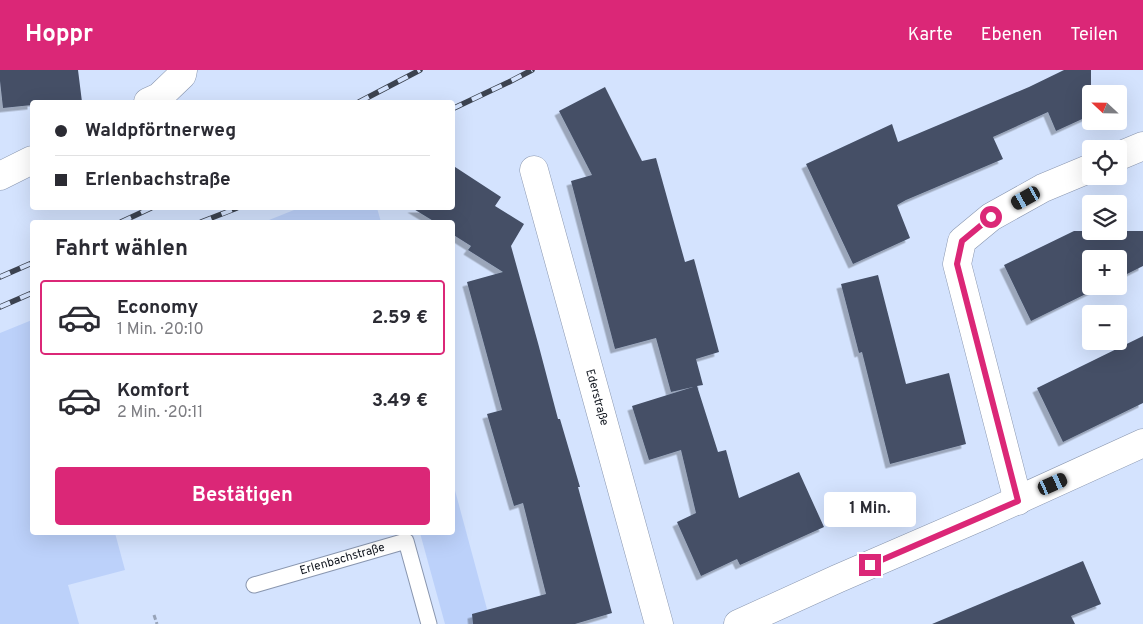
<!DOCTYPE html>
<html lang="de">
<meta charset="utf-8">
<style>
:root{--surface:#fff;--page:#f7f7f7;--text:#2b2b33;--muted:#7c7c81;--line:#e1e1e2;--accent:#db2777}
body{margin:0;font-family:Overpass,sans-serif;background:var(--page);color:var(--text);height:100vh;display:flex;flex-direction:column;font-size:19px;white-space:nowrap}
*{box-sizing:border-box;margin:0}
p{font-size:16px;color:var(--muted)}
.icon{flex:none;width:28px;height:28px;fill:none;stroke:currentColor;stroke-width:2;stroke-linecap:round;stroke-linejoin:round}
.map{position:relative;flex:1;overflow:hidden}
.side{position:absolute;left:30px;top:150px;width:425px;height:315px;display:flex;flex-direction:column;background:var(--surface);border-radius:5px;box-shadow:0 5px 20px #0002}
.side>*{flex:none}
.hud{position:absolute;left:30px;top:30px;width:425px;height:110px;border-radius:5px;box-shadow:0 5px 20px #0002;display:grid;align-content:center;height:110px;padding:0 25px;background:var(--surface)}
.needle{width:32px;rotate:292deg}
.tools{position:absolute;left:1082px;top:15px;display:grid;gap:10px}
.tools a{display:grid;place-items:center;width:45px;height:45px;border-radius:5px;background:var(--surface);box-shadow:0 5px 20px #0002;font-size:25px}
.end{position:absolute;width:22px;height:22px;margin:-11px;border:6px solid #db2777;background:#fff;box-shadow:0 0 0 2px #fff}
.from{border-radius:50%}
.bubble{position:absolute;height:35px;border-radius:5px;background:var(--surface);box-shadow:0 5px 20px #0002;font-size:16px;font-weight:700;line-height:35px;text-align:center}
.car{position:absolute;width:15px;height:30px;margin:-15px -8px;border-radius:6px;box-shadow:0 0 4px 1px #0007;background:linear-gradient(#222 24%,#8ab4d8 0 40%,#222 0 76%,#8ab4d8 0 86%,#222 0)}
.hud b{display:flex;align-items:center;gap:18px;height:48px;font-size:19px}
.hud b+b{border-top:1px solid var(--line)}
.hud i{width:12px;height:12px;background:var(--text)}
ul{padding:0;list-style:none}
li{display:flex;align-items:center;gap:15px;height:75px;margin:0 10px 8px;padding:0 15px;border:2px solid transparent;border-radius:5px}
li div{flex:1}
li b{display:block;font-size:19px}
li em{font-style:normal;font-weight:700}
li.current{border-color:var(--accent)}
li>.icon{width:45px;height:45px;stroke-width:1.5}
h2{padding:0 25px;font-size:22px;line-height:60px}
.cta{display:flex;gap:10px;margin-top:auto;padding:10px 25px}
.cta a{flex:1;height:58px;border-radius:5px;background:var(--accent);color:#fff;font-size:20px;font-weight:700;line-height:58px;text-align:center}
header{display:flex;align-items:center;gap:30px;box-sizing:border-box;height:70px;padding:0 25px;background:var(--accent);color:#fff}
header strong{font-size:24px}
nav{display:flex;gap:28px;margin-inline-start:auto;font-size:18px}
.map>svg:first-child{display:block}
</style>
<header>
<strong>Hoppr</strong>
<nav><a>Karte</a><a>Ebenen</a><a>Teilen</a></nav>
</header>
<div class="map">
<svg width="1143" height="554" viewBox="0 0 1143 554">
<defs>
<filter id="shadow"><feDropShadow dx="-4.5" dy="4.5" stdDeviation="0" flood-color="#0004"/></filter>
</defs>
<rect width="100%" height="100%" fill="#d4e3fe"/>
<path fill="#bcd1fa" d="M299 138H377L381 152H264Z
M32 250V462L115 463 125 500 68 515 79 554H0V263Z
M453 413 491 554H445L420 463 452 462Z"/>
<path fill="#444f66" filter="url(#shadow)" d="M0 0H78L82 32H32V35L3 38 0 11Z
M1064 0H1091V45L1056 61 1048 42 993 67 1003 89 906 130 897 135 910 168 853 194 806 94 892 54 898 72 1029 17Z
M605 17 642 91 656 88 685 192 694 189 719 282 696 289 703 315 697 316 718 382 726 380 739 428 799 402 824 457 740 495 737 489 701 506 677 452 696 443 681 380 649 390 632 336 693 317 671 322 656 268 615 279 571 111 592 105 559 41Z
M452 95 501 127 495 136 524 154 511 176 538 273 558 349H560L580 417H578L612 543 575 554H473L472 544 546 524 523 433 514 436 487 344 502 340 467 212 503 202 468 180 471 176 452 164V152H435L412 138H452Z
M1074 161H1143V196L1119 208V189H1091V216H1102L1031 251 1004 195Z
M878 205 906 314 949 303 966 374 890 394 862 282 859 283 841 214Z
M1143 266V333L1063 372 1037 318Z
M1083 491 1101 534 1071 546 1075 554H932Z"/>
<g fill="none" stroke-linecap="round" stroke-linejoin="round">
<defs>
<g id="service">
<path id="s1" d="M254 515 406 471 429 554"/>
</g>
<g id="minor">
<path d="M148 32 159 27 182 5 183 0"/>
<path d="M1119 86 1143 76"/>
<path id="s2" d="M534 100 659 554"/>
<path d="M0 106 32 90"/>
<path d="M1018 431 957 194 962 171 991 147 1043 118 1091 98"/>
<path d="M738 554 837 509 987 444 1143 373"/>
</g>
</defs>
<use href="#service" stroke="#8996af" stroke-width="17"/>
<use href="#minor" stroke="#8996af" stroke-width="29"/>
<path stroke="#97a3b8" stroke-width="3" stroke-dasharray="5 2.5" stroke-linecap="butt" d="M154 545 157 554"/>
<use href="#service" stroke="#fff" stroke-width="15"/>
<use href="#minor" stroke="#fff" stroke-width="28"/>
<defs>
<path id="rail" d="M359 32 420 0
M452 39 509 12 532 0
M121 152 151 138
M201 152 237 138
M0 207 32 193
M0 237 32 223"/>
</defs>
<use href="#rail" stroke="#3c4350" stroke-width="5.5"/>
<use href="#rail" stroke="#d4e3fe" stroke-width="4" stroke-dasharray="11" stroke-linecap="butt"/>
</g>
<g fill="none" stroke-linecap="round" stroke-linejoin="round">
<path stroke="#db2777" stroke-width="6" d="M870 495 1018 431 957 194 962 171 991 147"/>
</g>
<g text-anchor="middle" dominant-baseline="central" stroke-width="5" stroke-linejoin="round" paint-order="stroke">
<g font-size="12" fill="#11161f" stroke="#d4e3fe">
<text stroke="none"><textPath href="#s2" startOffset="236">Ederstraße</textPath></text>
<text stroke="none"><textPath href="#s1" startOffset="92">Erlenbachstraße</textPath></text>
</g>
</g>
</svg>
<div class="tools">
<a><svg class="needle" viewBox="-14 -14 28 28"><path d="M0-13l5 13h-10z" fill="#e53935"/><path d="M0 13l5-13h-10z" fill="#7c7c81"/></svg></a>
<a><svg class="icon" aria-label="locate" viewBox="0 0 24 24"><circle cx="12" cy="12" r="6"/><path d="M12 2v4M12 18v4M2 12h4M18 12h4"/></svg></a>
<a><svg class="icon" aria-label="layers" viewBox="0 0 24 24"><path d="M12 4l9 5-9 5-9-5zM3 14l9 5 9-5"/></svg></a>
<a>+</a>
<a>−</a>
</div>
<i class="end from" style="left:991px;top:147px"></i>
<i class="end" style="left:870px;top:495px"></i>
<div class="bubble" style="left:824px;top:422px;width:92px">1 Min.</div>
<i class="car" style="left:1026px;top:128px;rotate:241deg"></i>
<i class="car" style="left:1053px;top:414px;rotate:66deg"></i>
<div class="hud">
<b><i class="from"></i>Waldpförtnerweg</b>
<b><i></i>Erlenbachstraße</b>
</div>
<section class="side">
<h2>Fahrt wählen</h2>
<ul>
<li class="current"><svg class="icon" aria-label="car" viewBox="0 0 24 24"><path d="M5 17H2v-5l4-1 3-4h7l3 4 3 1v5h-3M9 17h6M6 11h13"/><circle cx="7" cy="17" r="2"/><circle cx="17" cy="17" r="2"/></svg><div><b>Economy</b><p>1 Min. · 20:10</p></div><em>2.59 €</em></li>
<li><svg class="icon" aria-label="car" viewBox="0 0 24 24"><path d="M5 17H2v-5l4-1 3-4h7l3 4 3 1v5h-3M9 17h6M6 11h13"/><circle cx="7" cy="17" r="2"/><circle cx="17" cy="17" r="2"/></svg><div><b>Komfort</b><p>2 Min. · 20:11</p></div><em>3.49 €</em></li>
</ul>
<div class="cta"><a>Bestätigen</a></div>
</section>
</div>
